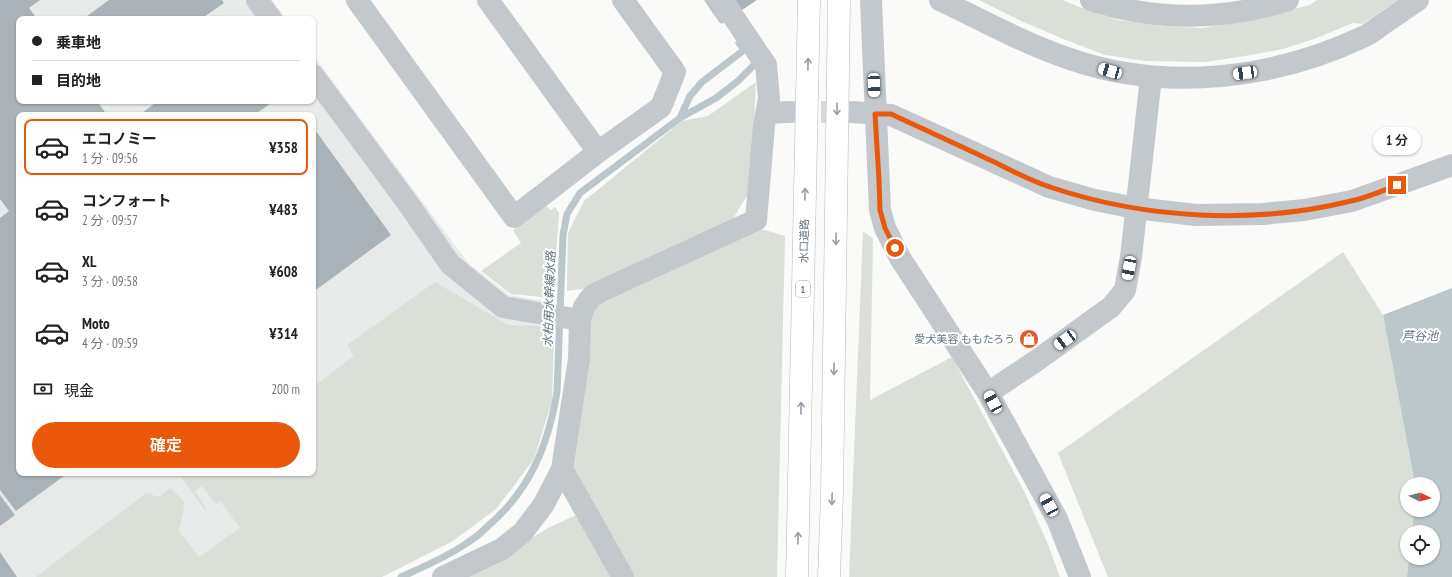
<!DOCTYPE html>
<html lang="ja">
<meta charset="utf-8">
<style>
:root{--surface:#fff;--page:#f6f6f6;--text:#222;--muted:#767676;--line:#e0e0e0;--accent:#ea580c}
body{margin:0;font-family:"PT Sans Narrow","Noto Sans JP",sans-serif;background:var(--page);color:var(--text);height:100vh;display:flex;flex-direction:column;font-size:15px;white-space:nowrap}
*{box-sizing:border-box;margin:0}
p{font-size:13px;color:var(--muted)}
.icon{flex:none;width:22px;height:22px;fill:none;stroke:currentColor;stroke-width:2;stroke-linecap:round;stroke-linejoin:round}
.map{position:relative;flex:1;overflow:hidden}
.sheet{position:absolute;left:16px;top:112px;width:300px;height:364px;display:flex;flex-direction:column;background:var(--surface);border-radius:8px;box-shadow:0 1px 3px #0004}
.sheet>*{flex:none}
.guide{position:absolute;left:16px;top:16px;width:300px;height:88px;border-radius:8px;box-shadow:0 1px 3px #0004;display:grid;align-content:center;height:88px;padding:0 16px;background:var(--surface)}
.needle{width:26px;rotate:96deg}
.buttons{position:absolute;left:1400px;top:477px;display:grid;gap:8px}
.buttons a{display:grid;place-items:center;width:40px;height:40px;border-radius:50%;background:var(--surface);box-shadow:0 1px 3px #0004;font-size:20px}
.end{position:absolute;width:18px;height:18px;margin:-9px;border:5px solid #ea580c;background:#fff;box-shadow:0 0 0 2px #fff}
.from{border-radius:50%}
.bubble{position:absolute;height:28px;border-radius:14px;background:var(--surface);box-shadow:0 1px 3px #0004;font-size:13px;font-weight:600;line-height:28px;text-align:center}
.car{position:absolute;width:12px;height:24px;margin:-12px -6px;border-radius:5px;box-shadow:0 0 3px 1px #0007;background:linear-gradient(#fff 24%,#345 0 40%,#fff 0 76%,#345 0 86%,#fff 0)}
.guide b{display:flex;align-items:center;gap:14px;height:38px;font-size:15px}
.guide b+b{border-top:1px solid var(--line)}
.guide i{width:10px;height:10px;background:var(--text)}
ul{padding:7px 0 0;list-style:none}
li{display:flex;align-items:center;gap:12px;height:56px;margin:0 8px 6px;padding:0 8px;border:2px solid transparent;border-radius:8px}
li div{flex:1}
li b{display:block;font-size:15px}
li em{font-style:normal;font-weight:600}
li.selected{border-color:var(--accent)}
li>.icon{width:36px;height:36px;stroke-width:1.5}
.pay{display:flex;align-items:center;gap:10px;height:44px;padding:0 16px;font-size:15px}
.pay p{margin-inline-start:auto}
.action{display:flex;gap:8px;margin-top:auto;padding:8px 16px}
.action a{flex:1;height:46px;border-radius:24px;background:var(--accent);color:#fff;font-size:16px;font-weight:600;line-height:46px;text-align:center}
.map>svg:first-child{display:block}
</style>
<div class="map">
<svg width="1452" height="577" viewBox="0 0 1452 577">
<rect width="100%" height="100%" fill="#fafaf8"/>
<path fill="#e8e9e9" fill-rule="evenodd" d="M0 0H272L286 19H19V101H313V55L469 264 510 295 551 302 547 401 379 577H0ZM19 115H313V473H19Z"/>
<path fill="#dadfd7" d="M979 0H1062L1082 8 1118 20 1162 26 1202 28 1245 21 1282 12 1310 5 1317 0H1399L1362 24 1353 23 1314 39 1283 49 1251 55 1205 62 1147 61 1105 55 1066 40 1021 21Z
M756 82 751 189 731 222 588 288 567 291 568 233 584 201 682 121 708 116Z
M546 206 551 210 555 207 559 213 553 298 511 294 481 271 521 243 513 230Z
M761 229 785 236 777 577H632L575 484 572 457 587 324 603 295Z
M863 231 873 239 870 400 952 357 1025 493 1047 542 1060 577H849Z
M1343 252 1383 315 1415 484H1407V510H1414L1412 532H1407V558H1409L1407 577H1108L1058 453Z
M435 282 508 325 538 326 554 336 552 401 534 459 496 509 453 541 382 577H36L146 493 159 497 170 488 185 502 179 531 199 557 240 528 220 501 216 504 202 486 195 491 206 508 205 510 178 473H313V387L354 356 347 345Z
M576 515 618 577H457L519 546 548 528Z"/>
<path fill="#bbc7cb" d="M1452 288V577H1407L1409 558H1433V532H1412L1414 510H1433V484H1415L1383 315Z"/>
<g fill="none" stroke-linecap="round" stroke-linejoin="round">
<path stroke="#bbc7cb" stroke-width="7" d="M708 0 722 20
M680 118 690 96 702 82 744 50 739 43
M401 577C423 567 447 557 467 543 475 538 482 532 488 526 530 490 548 446 557 392L563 235 567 214 580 193 680 118 716 98 738 81 760 59"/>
</g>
<path fill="#aab3b9" d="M0 0H40L29 8 37 19H19V101H97L107 115H19V473H68L16 511 0 490V218L9 211 0 199Z
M109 0H222L224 3 201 19H83Z
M735 0H757L742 10Z
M158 101H274L254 115H139Z
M313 127 391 235 313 292Z
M0 495 15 515 0 526Z
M0 552 17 577H0Z"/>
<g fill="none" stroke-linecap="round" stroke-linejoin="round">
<path stroke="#d5d9db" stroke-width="22" stroke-dasharray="22 11" stroke-linecap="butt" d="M788 112H852"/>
<defs>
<path id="highway" d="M797 577 809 0
M829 577 832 494 839 0"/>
</defs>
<use href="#highway" stroke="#b4b9bd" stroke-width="23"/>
<path stroke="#c3c8cc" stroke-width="22" d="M257 0 271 19
M357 0 514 217 598 152 661 107 675 72 623 0
M488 0 598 152
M871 0 880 210 885 228 900 258 988 393 1057 519 1080 577
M940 0C984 21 1027 45 1073 60 1168 92 1275 79 1365 36 1371 33 1377 28 1383 24 1395 16 1406 8 1418 0
M1091 0C1155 21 1223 21 1288 0
M313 75 407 202 450 264 503 307 580 320
M852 112 891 115 1049 187 1095 200 1135 208 1196 215 1263 214 1304 210 1352 201 1452 165
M767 113 788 112
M988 393 1036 361 1111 307 1125 290 1131 257 1151 77
M562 469 623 577
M443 577 502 549 523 532 544 504 562 469 579 359 580 320 584 307 591 297 601 291 756 220 764 126 769 98 766 65 722 0"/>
<use href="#highway" stroke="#fff" stroke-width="22"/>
</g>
<defs><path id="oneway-shaft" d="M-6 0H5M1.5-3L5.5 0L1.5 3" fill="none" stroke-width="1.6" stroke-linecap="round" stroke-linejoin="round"/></defs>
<g stroke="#939fa8">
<use href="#oneway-shaft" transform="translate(808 64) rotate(-89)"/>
<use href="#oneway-shaft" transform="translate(837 109) rotate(91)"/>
<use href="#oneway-shaft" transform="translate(805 194) rotate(-89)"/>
<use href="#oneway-shaft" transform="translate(836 239) rotate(91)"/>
<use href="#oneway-shaft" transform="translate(834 369) rotate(91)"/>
<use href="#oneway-shaft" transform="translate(801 408) rotate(-89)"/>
<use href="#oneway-shaft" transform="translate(832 499) rotate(92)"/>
<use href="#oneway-shaft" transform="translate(798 538) rotate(-89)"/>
</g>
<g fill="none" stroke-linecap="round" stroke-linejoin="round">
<path stroke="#ea580c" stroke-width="5" d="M895 248 885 228 880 210 879 180 875 114H891C925 130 959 145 992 161 1011 170 1030 181 1050 187 1145 219 1254 225 1351 201 1367 198 1382 191 1397 185"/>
</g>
<defs>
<symbol id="shop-disc" viewBox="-11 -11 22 22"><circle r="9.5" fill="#e4572e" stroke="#fff"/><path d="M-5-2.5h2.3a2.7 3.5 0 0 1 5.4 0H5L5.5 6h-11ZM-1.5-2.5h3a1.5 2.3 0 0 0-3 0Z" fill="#fff"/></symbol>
</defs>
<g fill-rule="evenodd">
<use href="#shop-disc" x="1018" y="328" width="22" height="22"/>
</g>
<g text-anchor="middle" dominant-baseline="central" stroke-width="4" stroke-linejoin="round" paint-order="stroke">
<rect fill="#fff" stroke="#939fa8" stroke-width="1" x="796" y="281" width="14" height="16" rx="3"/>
<g font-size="10" font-weight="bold" fill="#657683">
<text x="803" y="289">1</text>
</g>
<g font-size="11" fill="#657683" stroke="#fff">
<text transform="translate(804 241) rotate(-89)">水口道路</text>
</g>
<g font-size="11" fill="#657683" stroke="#fff" text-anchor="end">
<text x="1015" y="339">愛犬美容 ももたろう</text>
</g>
<g font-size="12" font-style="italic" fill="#60757c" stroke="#fff">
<text transform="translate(549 299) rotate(-88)">水柏用水幹線水路</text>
<text x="1420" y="335">芦谷池</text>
</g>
</g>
</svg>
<div class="buttons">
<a><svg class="needle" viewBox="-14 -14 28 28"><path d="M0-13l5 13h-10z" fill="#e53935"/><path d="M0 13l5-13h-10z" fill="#767676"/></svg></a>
<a><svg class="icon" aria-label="locate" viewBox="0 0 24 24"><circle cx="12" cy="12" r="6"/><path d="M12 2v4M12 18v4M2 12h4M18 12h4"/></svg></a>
</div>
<i class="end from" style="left:895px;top:248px"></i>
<i class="end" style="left:1397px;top:185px"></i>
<div class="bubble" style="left:1373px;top:127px;width:48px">1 分</div>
<i class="car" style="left:1110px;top:71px;rotate:286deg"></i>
<i class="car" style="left:1245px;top:73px;rotate:262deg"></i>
<i class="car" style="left:874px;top:85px;rotate:178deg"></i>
<i class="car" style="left:1129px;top:268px;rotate:191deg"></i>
<i class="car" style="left:1065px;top:340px;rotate:234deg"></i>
<i class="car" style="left:993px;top:402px;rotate:331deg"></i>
<i class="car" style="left:1049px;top:505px;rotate:331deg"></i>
<div class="guide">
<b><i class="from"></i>乗車地</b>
<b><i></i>目的地</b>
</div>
<section class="sheet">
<ul>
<li class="selected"><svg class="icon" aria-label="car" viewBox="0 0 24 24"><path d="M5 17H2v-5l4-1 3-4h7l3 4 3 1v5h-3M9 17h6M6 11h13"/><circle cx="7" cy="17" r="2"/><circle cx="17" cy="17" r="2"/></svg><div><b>エコノミー</b><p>1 分 · 09:56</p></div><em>¥358</em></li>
<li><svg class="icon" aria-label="car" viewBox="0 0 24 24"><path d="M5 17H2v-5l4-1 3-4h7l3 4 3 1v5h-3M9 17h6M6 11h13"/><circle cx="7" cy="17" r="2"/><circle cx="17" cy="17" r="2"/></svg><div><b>コンフォート</b><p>2 分 · 09:57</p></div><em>¥483</em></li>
<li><svg class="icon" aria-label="car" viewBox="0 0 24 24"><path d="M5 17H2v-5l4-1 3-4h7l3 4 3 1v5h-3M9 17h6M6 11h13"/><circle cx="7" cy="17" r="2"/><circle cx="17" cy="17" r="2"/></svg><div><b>XL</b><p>3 分 · 09:58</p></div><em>¥608</em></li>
<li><svg class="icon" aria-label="car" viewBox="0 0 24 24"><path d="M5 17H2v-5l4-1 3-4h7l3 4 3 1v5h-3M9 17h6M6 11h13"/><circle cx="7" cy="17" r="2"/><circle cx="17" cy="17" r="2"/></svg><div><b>Moto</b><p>4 分 · 09:59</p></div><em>¥314</em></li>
</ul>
<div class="pay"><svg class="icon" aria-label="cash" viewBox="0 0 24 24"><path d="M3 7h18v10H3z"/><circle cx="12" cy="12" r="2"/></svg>現金<p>200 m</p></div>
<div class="action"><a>確定</a></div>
</section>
</div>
